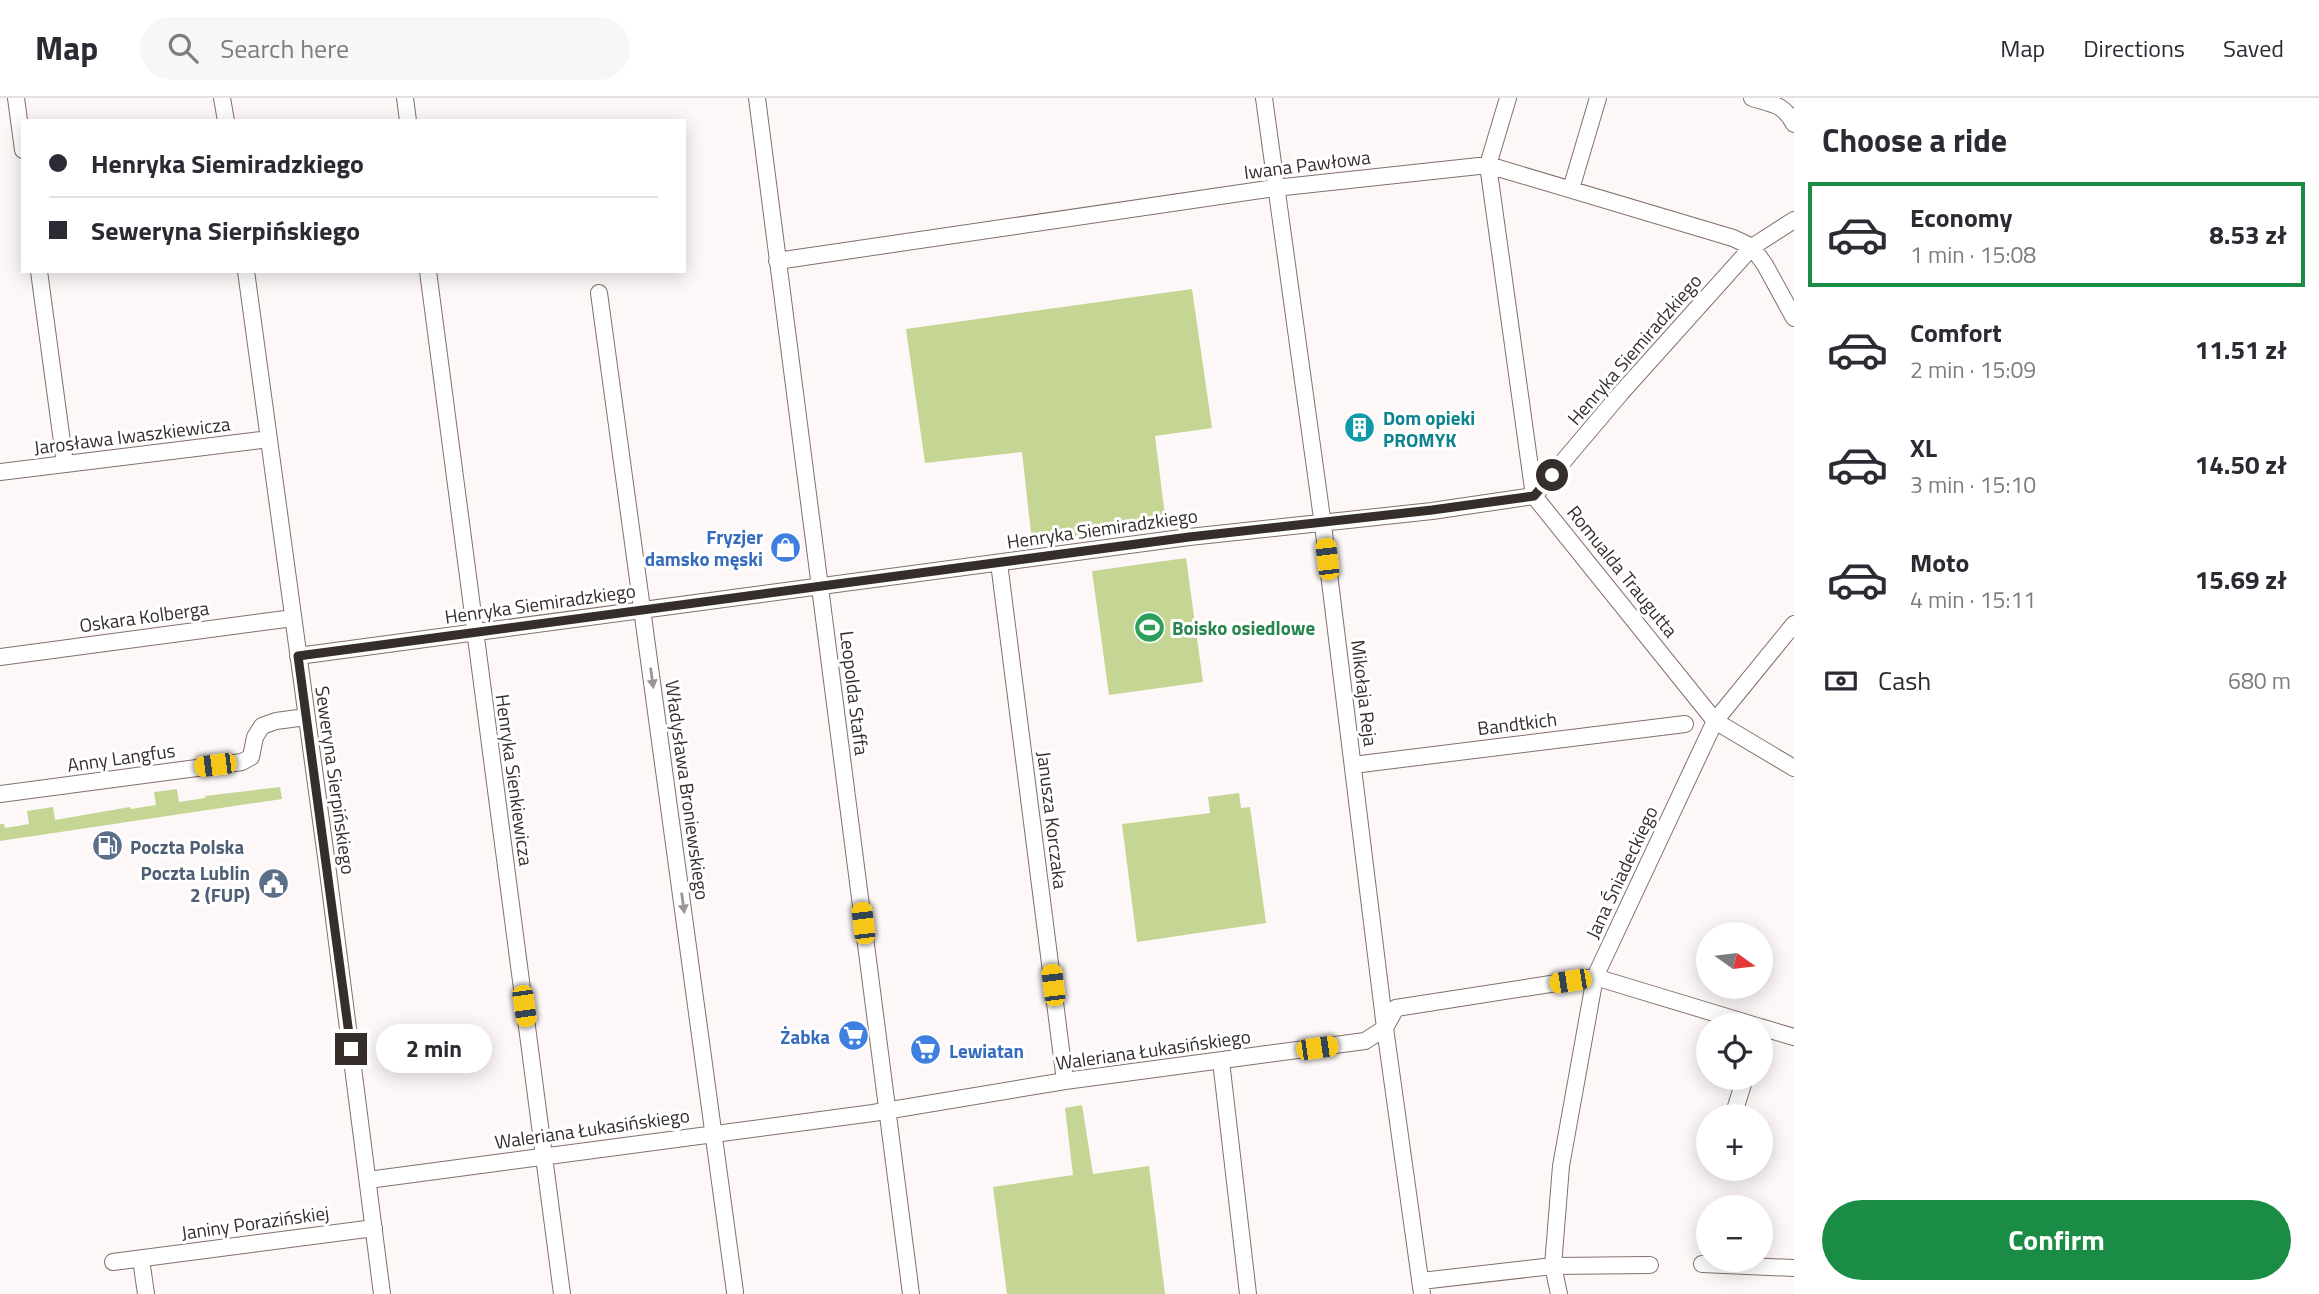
<!DOCTYPE html>
<meta charset="utf-8">
<style>
:root{--surface:#fff;--page:#f7f7f7;--text:#2b2b33;--muted:#7c7c81;--line:#e1e1e2;--accent:#1b8c45}
body{margin:0;font-family:"Titillium Web",sans-serif;background:var(--page);color:var(--text);height:100vh;display:flex;flex-direction:column;font-size:26px;white-space:nowrap}
*{box-sizing:border-box;margin:0}
p{font-size:23px;color:var(--muted)}
.icon{flex:none;width:38px;height:38px;fill:none;stroke:currentColor;stroke-width:2;stroke-linecap:round;stroke-linejoin:round}
.map{position:relative;flex:1;overflow:hidden}
.details{display:flex;flex-direction:column;background:var(--surface);width:525px}
.details>*{flex:none}
.guide{position:absolute;left:21px;top:21px;width:665px;height:154px;border-radius:0px;box-shadow:0 4px 18px #0003;display:grid;align-content:center;height:154px;padding:0 28px;background:var(--surface)}
.needle{width:46px;rotate:104deg}
.controls{position:absolute;left:1696px;top:824px;display:grid;gap:14px}
.controls a{display:grid;place-items:center;width:77px;height:77px;border-radius:50%;background:var(--surface);box-shadow:0 4px 18px #0003;font-size:35px}
.end{position:absolute;width:32px;height:32px;margin:-16px;border:9px solid #362e2b;background:#fff;box-shadow:0 0 0 4px #fff}
.from{border-radius:50%}
.bubble{position:absolute;height:49px;border-radius:24px;background:var(--surface);box-shadow:0 4px 18px #0003;font-size:23px;font-weight:700;line-height:49px;text-align:center}
.car{position:absolute;width:21px;height:42px;margin:-21px -10px;border-radius:9px;box-shadow:0 0 5px 2px #0007;background:linear-gradient(#f5c518 24%,#345 0 40%,#f5c518 0 76%,#345 0 86%,#f5c518 0)}
.guide b{display:flex;align-items:center;gap:24px;height:66px;font-size:26px}
.guide b+b{border-top:2px solid var(--line)}
.guide i{width:18px;height:18px;background:var(--text)}
ul{padding:0;list-style:none}
li{display:flex;align-items:center;gap:21px;height:105px;margin:0 14px 10px;padding:0 14px;border:4px solid transparent;border-radius:0px}
li div{flex:1}
li b{display:block;font-size:26px}
li em{font-style:normal;font-weight:700}
li.on{border-color:var(--accent)}
li>.icon{width:63px;height:63px;stroke-width:1.5}
h2{padding:0 28px;font-size:32px;line-height:84px}
.pay{display:flex;align-items:center;gap:18px;height:77px;padding:0 28px;font-size:26px}
.pay p{margin-inline-start:auto}
.primary-button{display:flex;gap:14px;margin-top:auto;padding:14px 28px}
.primary-button a{flex:1;height:80px;border-radius:42px;background:var(--accent);color:#fff;font-size:28px;font-weight:700;line-height:80px;text-align:center}
header{display:flex;align-items:center;gap:42px;box-sizing:border-box;height:98px;padding:0 35px;background:var(--surface);border-bottom:2px solid var(--line)}
header strong{font-size:33px}
nav{display:flex;gap:38px;margin-inline-start:auto;font-size:24px}
.search{width:490px;height:63px;background:var(--page);display:flex;align-items:center;gap:18px;box-sizing:border-box;padding:0 24px;border-radius:38px;color:var(--muted);font-size:26px}
main{display:flex;flex:1;min-height:0}
.map>svg:first-child{display:block}
</style>
<header>
<strong>Map</strong>
<div class="search"><svg class="icon" aria-label="search" viewBox="0 0 24 24"><circle cx="10" cy="10" r="6"/><path d="M15 15l6 6"/></svg>Search here</div>
<nav><a>Map</a><a>Directions</a><a>Saved</a></nav>
</header>
<main>
<div class="map">
<svg width="1794" height="1196" viewBox="0 0 1794 1196">
<rect width="100%" height="100%" fill="#fdf8f7"/>
<path fill="#c5d593" d="M1192 191 1212 330 1155 338 1166 426 1032 444 1022 354 925 365 906 231Z
M1186 460 1203 584 1109 597 1092 473Z
M280 689 282 701 0 743V726H4L5 730 29 726 27 713 53 709 55 722 130 709 131 711 156 707 154 694 177 691 179 704 205 700V698Z
M1239 695 1241 710 1250 709 1266 825 1137 844 1122 726 1210 715 1208 699Z
M1082 1007 1093 1076 1149 1068 1165 1196H1007L993 1089 1073 1077 1065 1010Z"/>
<g fill="none" stroke-linecap="round" stroke-linejoin="round">
<defs>
<path id="minor" d="M16 0 23 52
M222 0 226 23
M405 0 408 23
M757 0 911 1196
M1264 0 1324 435 1385 930 1422 1196
M1508 0 1488 67 1534 398 1715 623 1794 670
M1752 0C1772 6 1784 6 1794 26
M1571 91 1598 0
M777 163 1275 90 1488 67 1733 140 1752 149 1765 167 1794 220
M39 173 65 366
M246 173 328 774 382 1196
M428 173 562 1196
M599 195 735 1194
M0 374 269 341
M999 465 1065 983
M298 558 1189 439 1432 413 1534 398 1621 295 1752 149 1794 122
M0 559 293 520
M1353 667 1685 626
M0 696 242 664 251 659 255 639 262 628 276 623 306 619
M1760 929 1794 939
M1221 963 1248 1196
M1733 1018 1745 980
M368 1082 873 1015 1065 983 1365 943 1385 930 1396 910 1595 879 1757 928
M141 1161 146 1196
M113 1164 374 1130
M1702 1166 1794 1170
M1421 1183 1553 1168 1650 1167
M1559 1196 1553 1168 1561 1068 1595 879 1715 623 1794 526"/>
</defs>
<use href="#minor" stroke="#827069" stroke-width="18"/>
<use href="#minor" stroke="#fff" stroke-width="16"/>
</g>
<defs><path id="oneway-solid" d="M-6-.8H1V-3.2L6.5 0L1 3.2V.8H-6Z" transform="scale(1.75)"/></defs>
<g fill="#9a9695">
<use href="#oneway-solid" transform="translate(652 580) rotate(82)"/>
<use href="#oneway-solid" transform="translate(683 805) rotate(82)"/>
</g>
<g fill="none" stroke-linecap="round" stroke-linejoin="round">
<path stroke="#362e2b" stroke-width="9" d="M351 951 298 558 1189 439 1432 412 1534 398 1552 377"/>
</g>
<defs>
<symbol id="building-disc" viewBox="-11 -11 22 22"><circle r="9.5" fill="#0f9aa8" stroke="#fff"/><path d="M-4-6H4V6H1V3H-1V6H-4ZM-2.5-4.3h1.7v1.8h-1.7ZM.8-4.3h1.7v1.8H.8ZM-2.5-1h1.7V.8h-1.7ZM.8-1h1.7V.8H.8Z" fill="#fff"/></symbol>
<symbol id="shop-disc" viewBox="-11 -11 22 22"><circle r="9.5" fill="#3f7fe0" stroke="#fff"/><path d="M-5-2.5h2.3a2.7 3.5 0 0 1 5.4 0H5L5.5 6h-11ZM-1.5-2.5h3a1.5 2.3 0 0 0-3 0Z" fill="#fff"/></symbol>
<symbol id="stadium-disc" viewBox="-11 -11 22 22"><circle r="9.5" fill="#2e9e5b" stroke="#fff"/><path d="M0-5a6.5 5 0 1 0 0 10a6.5 5 0 1 0 0-10ZM-3.5-1.8h7v3.6h-7Z" fill="#fff"/></symbol>
<symbol id="fuel-disc" viewBox="-11 -11 22 22"><circle r="9.5" fill="#5c6f8a" stroke="#fff"/><path d="M-5.5-6h7V0h2V4h1.3V-2.5L3-4.5l.8-.8L6-3V5H2.5V1h-1V6h-7ZM-4.2-4.7v3.2H.2V-4.7Z" fill="#fff"/></symbol>
<symbol id="civic-disc" viewBox="-11 -11 22 22"><circle r="9.5" fill="#5c6f8a" stroke="#fff"/><path d="M-.6-6.5H3V-4.5H.6V-3L4-1V1h2V6H-6V1h2V-1L-.6-3ZM-1.2 2.5V6h2.4V2.5Z" fill="#fff"/></symbol>
<symbol id="supermarket-disc" viewBox="-11 -11 22 22"><circle r="9.5" fill="#3f7fe0" stroke="#fff"/><path d="M-6-5.5h2.5l.6 2H6L4.5 2H-2.5L-4.4-4H-6ZM-1.5 3.2a1.3 1.3 0 1 0 .1 0ZM3 3.2a1.3 1.3 0 1 0 .1 0Z" fill="#fff"/></symbol>
</defs>
<g fill-rule="evenodd">
<use href="#building-disc" x="1342" y="312" width="35" height="35"/>
<use href="#shop-disc" x="768" y="432" width="35" height="35"/>
<use href="#stadium-disc" x="1132" y="512" width="35" height="35"/>
<use href="#fuel-disc" x="90" y="730" width="35" height="35"/>
<use href="#civic-disc" x="256" y="768" width="35" height="35"/>
<use href="#supermarket-disc" x="836" y="920" width="35" height="35"/>
<use href="#supermarket-disc" x="908" y="934" width="35" height="35"/>
</g>
<g text-anchor="middle" dominant-baseline="central" stroke-width="6" stroke-linejoin="round" paint-order="stroke">
<g font-size="19" fill="#362e2b" stroke="#fff">
<text transform="translate(1307 66) rotate(-7)">Iwana Pawłowa</text>
<text transform="translate(1634 251) rotate(-49)">Henryka Siemiradzkiego</text>
<text transform="translate(132 337) rotate(-7)">Jarosława Iwaszkiewicza</text>
<text transform="translate(1102 430) rotate(-8)">Henryka Siemiradzkiego</text>
<text transform="translate(1623 473) rotate(51)">Romualda Traugutta</text>
<text transform="translate(540 505) rotate(-8)">Henryka Siemiradzkiego</text>
<text transform="translate(144 518) rotate(-8)">Oskara Kolberga</text>
<text transform="translate(855 595) rotate(83)">Leopolda Staffa</text>
<text transform="translate(1365 595) rotate(83)">Mikołaja Reja</text>
<text transform="translate(1517 625) rotate(-7)">Bandtkich</text>
<text transform="translate(121 659) rotate(-8)">Anny Langfus</text>
<text transform="translate(336 682) rotate(82)">Seweryna Sierpińskiego</text>
<text transform="translate(515 682) rotate(82)">Henryka Sienkiewicza</text>
<text transform="translate(688 692) rotate(82)">Władysława Broniewskiego</text>
<text transform="translate(1053 722) rotate(83)">Janusza Korczaka</text>
<text transform="translate(1621 774) rotate(-65)">Jana Śniadeckiego</text>
<text transform="translate(1153 951) rotate(-8)">Waleriana Łukasińskiego</text>
<text transform="translate(592 1030) rotate(-8)">Waleriana Łukasińskiego</text>
<text transform="translate(255 1124) rotate(-8)">Janiny Porazińskiej</text>
</g>
<g font-size="19" font-weight="bold" fill="#0d838f" stroke="#fff" text-anchor="start">
<text x="1383" y="319">Dom opieki<tspan x="1383" dy="22">PROMYK</tspan></text>
</g>
<g font-size="19" font-weight="bold" fill="#366cbe" stroke="#fff" text-anchor="end">
<text x="763" y="438">Fryzjer<tspan x="763" dy="22">damsko męski</tspan></text>
<text x="830" y="938">Żabka</text>
<text x="949" y="952" text-anchor="start">Lewiatan</text>
</g>
<g font-size="19" font-weight="bold" fill="#27864d" stroke="#fff" text-anchor="start">
<text x="1172" y="529">Boisko osiedlowe</text>
</g>
<g font-size="19" font-weight="bold" fill="#4e5e75" stroke="#fff" text-anchor="start">
<text x="130" y="748">Poczta Polska</text>
<text x="250" y="774" text-anchor="end">Poczta Lublin<tspan x="250" dy="22">2 (FUP)</tspan></text>
</g>
</g>
</svg>
<div class="controls">
<a><svg class="needle" viewBox="-14 -14 28 28"><path d="M0-13l5 13h-10z" fill="#e53935"/><path d="M0 13l5-13h-10z" fill="#7c7c81"/></svg></a>
<a><svg class="icon" aria-label="locate" viewBox="0 0 24 24"><circle cx="12" cy="12" r="6"/><path d="M12 2v4M12 18v4M2 12h4M18 12h4"/></svg></a>
<a>+</a>
<a>−</a>
</div>
<i class="end from" style="left:1552px;top:377px"></i>
<i class="end" style="left:351px;top:951px"></i>
<div class="bubble" style="left:376px;top:926px;width:116px">2 min</div>
<i class="car" style="left:1327px;top:461px;rotate:353deg"></i>
<i class="car" style="left:215px;top:667px;rotate:263deg"></i>
<i class="car" style="left:863px;top:825px;rotate:353deg"></i>
<i class="car" style="left:1570px;top:883px;rotate:261deg"></i>
<i class="car" style="left:1053px;top:887px;rotate:353deg"></i>
<i class="car" style="left:524px;top:908px;rotate:172deg"></i>
<i class="car" style="left:1317px;top:950px;rotate:82deg"></i>
<div class="guide">
<b><i class="from"></i>Henryka Siemiradzkiego</b>
<b><i></i>Seweryna Sierpińskiego</b>
</div>
</div>
<section class="details">
<h2>Choose a ride</h2>
<ul>
<li class="on"><svg class="icon" aria-label="car" viewBox="0 0 24 24"><path d="M5 17H2v-5l4-1 3-4h7l3 4 3 1v5h-3M9 17h6M6 11h13"/><circle cx="7" cy="17" r="2"/><circle cx="17" cy="17" r="2"/></svg><div><b>Economy</b><p>1 min · 15:08</p></div><em>8.53 zł</em></li>
<li><svg class="icon" aria-label="car" viewBox="0 0 24 24"><path d="M5 17H2v-5l4-1 3-4h7l3 4 3 1v5h-3M9 17h6M6 11h13"/><circle cx="7" cy="17" r="2"/><circle cx="17" cy="17" r="2"/></svg><div><b>Comfort</b><p>2 min · 15:09</p></div><em>11.51 zł</em></li>
<li><svg class="icon" aria-label="car" viewBox="0 0 24 24"><path d="M5 17H2v-5l4-1 3-4h7l3 4 3 1v5h-3M9 17h6M6 11h13"/><circle cx="7" cy="17" r="2"/><circle cx="17" cy="17" r="2"/></svg><div><b>XL</b><p>3 min · 15:10</p></div><em>14.50 zł</em></li>
<li><svg class="icon" aria-label="car" viewBox="0 0 24 24"><path d="M5 17H2v-5l4-1 3-4h7l3 4 3 1v5h-3M9 17h6M6 11h13"/><circle cx="7" cy="17" r="2"/><circle cx="17" cy="17" r="2"/></svg><div><b>Moto</b><p>4 min · 15:11</p></div><em>15.69 zł</em></li>
</ul>
<div class="pay"><svg class="icon" aria-label="cash" viewBox="0 0 24 24"><path d="M3 7h18v10H3z"/><circle cx="12" cy="12" r="2"/></svg>Cash<p>680 m</p></div>
<div class="primary-button"><a>Confirm</a></div>
</section>
</main>
